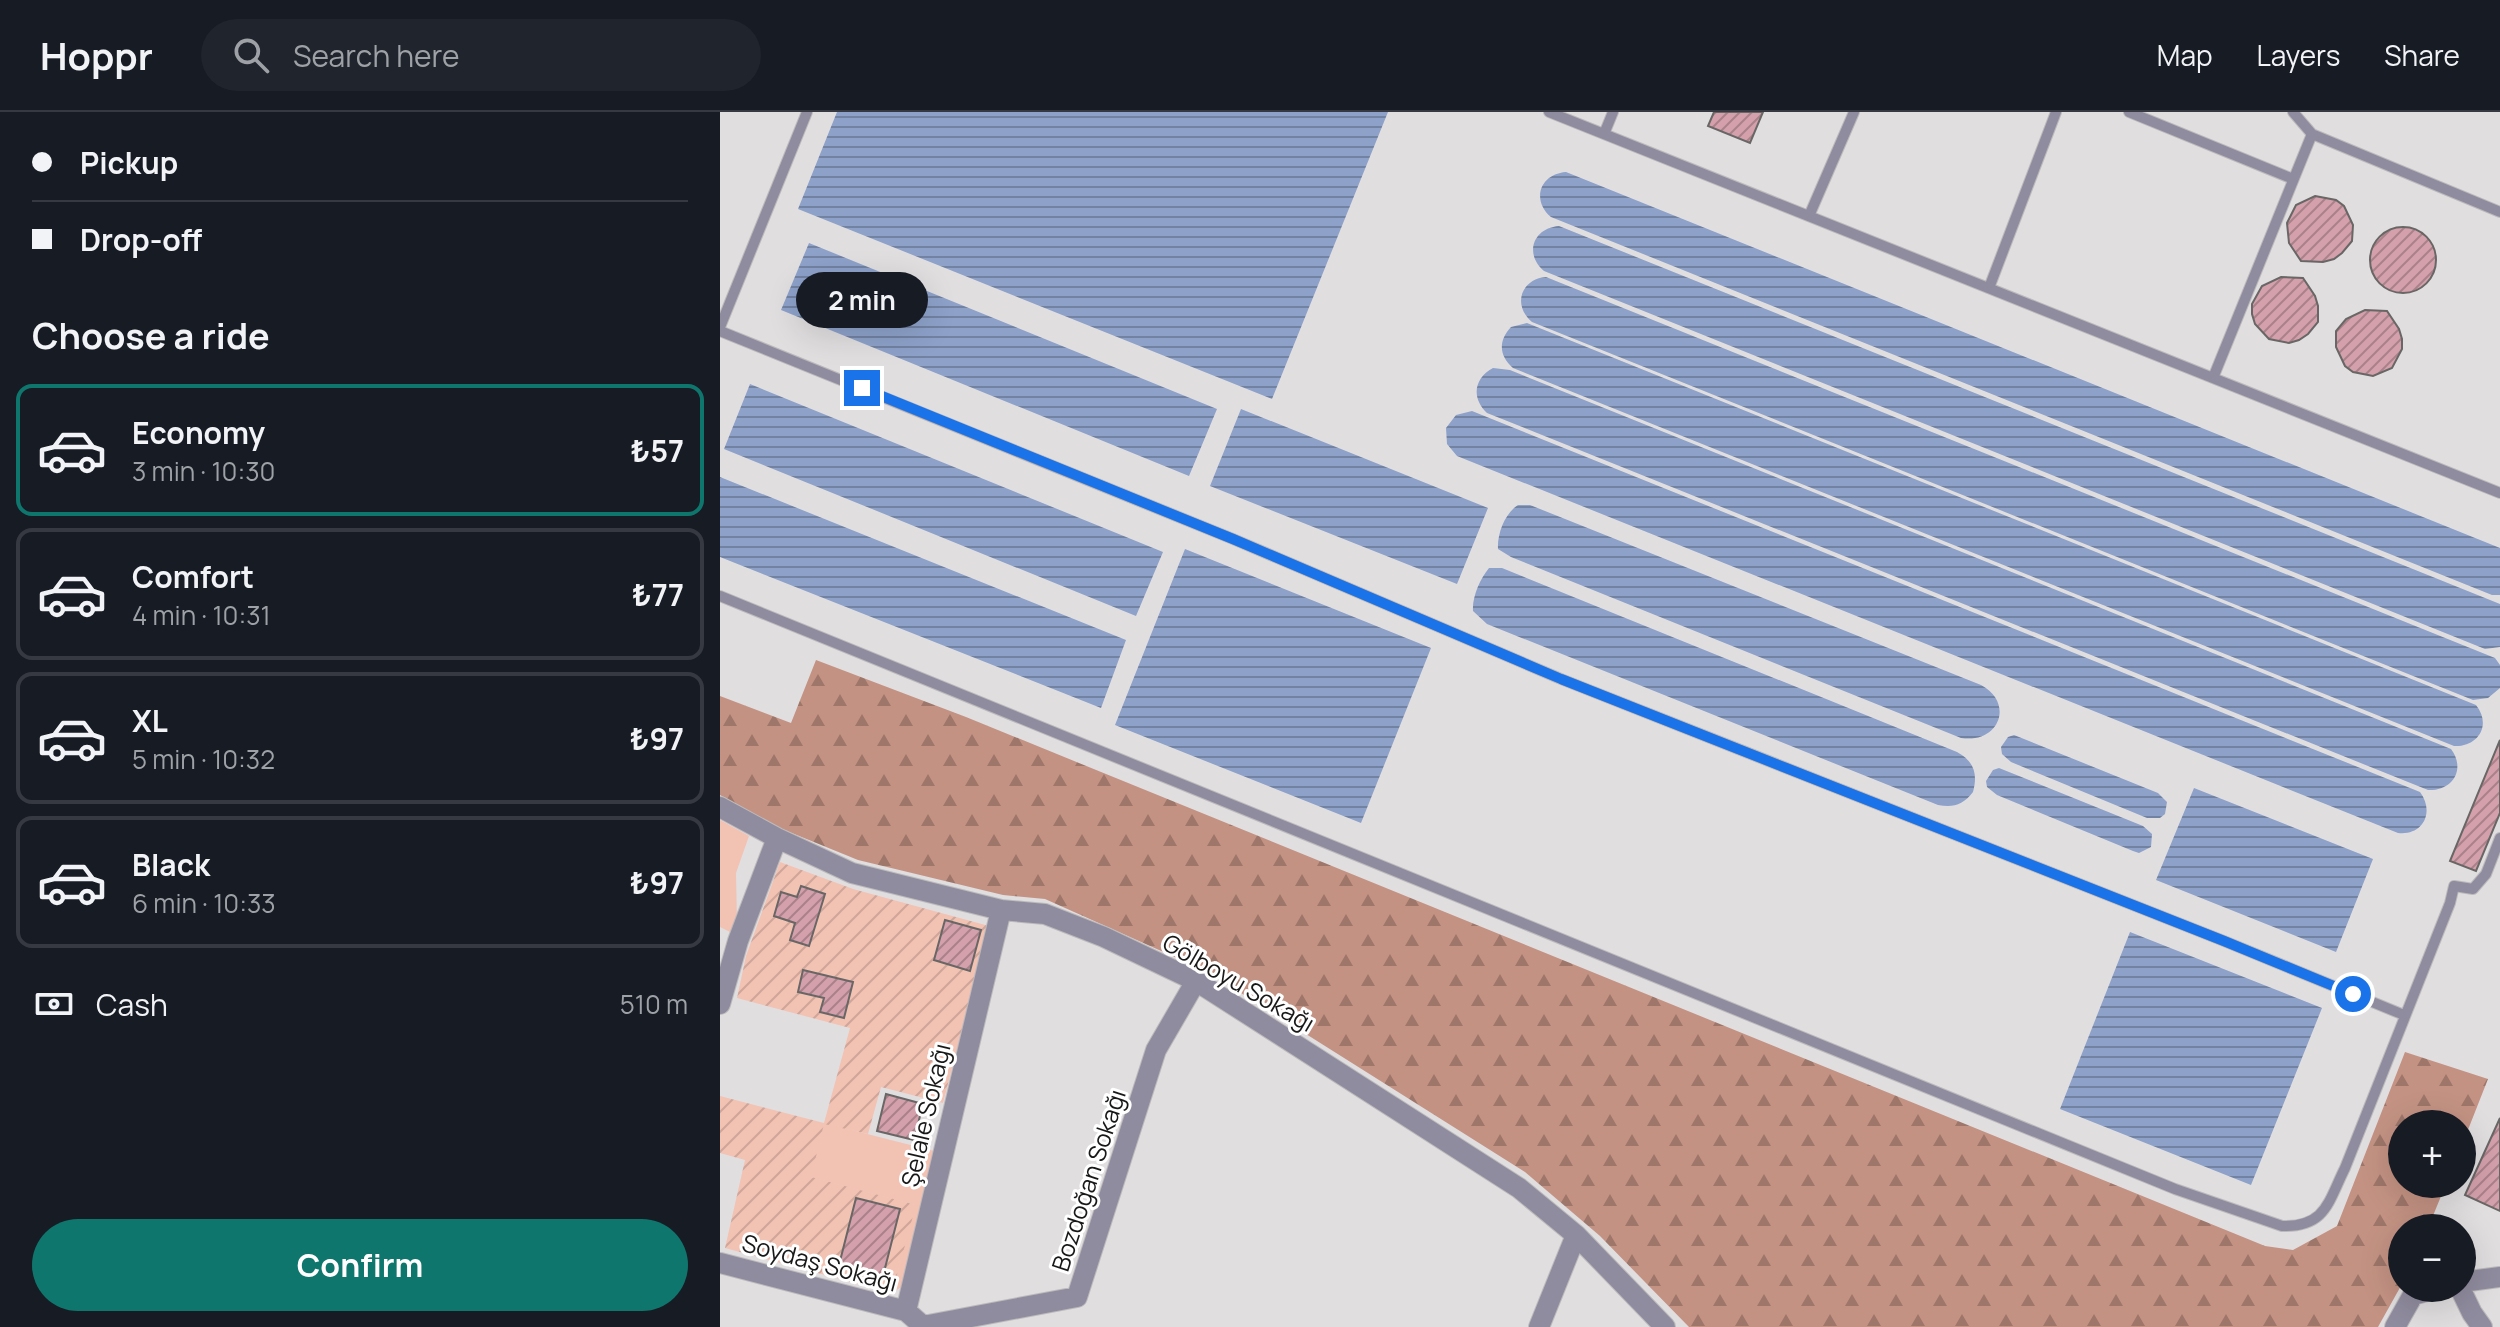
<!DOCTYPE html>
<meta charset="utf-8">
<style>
:root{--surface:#171b24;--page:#20242c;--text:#f1f3f6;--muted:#9ea1a6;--line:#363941;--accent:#0f766e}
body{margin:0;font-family:Manrope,sans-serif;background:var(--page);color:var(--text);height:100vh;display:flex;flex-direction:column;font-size:30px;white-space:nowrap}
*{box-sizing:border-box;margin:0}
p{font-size:26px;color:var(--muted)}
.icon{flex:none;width:44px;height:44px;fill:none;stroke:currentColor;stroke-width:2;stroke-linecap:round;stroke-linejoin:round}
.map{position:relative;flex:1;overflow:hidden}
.sheet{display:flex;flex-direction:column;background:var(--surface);width:720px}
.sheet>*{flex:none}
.hud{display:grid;align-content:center;height:176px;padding:0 32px;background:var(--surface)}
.controls{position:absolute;left:1668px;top:998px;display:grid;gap:16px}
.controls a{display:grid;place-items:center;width:88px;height:88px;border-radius:50%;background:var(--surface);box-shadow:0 8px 32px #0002;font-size:40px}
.end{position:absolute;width:36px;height:36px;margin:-18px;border:10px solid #1a73e8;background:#fff;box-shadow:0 0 0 4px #fff}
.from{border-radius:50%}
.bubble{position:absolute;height:56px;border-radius:28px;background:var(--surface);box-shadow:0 8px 32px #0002;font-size:26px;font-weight:700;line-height:56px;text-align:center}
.hud b{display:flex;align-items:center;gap:28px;height:76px;font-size:30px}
.hud b+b{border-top:2px solid var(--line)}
.hud i{width:20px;height:20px;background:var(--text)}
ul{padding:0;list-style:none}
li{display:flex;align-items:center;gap:24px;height:132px;margin:0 16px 12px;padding:0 16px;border:4px solid var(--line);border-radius:16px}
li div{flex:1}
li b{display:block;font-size:30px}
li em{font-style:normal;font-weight:700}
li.on{border-color:var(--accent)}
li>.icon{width:72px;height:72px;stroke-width:1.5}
h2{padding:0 32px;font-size:36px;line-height:96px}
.pay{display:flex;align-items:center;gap:20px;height:88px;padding:0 32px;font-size:30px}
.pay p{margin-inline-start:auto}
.primary-button{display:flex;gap:16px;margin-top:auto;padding:16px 32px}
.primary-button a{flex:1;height:92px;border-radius:48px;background:var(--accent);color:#fff;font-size:32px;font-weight:700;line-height:92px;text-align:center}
header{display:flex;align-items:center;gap:48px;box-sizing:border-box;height:112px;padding:0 40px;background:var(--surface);border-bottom:2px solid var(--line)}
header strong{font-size:38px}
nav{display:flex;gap:44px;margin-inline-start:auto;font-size:28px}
.search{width:560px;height:72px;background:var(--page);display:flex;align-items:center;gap:20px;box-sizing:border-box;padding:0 28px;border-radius:44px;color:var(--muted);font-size:30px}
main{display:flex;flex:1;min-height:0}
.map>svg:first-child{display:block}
</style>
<header>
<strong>Hoppr</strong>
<div class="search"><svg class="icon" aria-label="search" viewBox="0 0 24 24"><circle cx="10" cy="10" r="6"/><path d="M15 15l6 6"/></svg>Search here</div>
<nav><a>Map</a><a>Layers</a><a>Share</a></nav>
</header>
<main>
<section class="sheet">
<div class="hud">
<b><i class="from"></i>Pickup</b>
<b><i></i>Drop-off</b>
</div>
<h2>Choose a ride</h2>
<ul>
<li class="on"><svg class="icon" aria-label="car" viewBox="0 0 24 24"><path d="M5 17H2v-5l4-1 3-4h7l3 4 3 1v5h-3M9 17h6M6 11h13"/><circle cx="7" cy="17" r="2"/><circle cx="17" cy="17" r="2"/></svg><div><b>Economy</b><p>3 min · 10:30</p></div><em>₺57</em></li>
<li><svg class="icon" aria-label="car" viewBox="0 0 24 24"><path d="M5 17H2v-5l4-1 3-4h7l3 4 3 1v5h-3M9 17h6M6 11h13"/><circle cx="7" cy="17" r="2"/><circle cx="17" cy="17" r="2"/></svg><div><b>Comfort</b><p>4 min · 10:31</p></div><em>₺77</em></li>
<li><svg class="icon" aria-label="car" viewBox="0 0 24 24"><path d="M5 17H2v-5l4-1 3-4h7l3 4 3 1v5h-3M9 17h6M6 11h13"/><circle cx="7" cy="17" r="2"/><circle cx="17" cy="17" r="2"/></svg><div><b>XL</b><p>5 min · 10:32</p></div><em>₺97</em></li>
<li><svg class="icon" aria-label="car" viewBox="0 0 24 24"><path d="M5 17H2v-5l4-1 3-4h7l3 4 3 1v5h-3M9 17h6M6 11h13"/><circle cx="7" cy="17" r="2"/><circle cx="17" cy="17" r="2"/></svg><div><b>Black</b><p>6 min · 10:33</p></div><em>₺97</em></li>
</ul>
<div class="pay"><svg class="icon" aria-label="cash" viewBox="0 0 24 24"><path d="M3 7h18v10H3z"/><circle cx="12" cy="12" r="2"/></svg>Cash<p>510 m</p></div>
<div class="primary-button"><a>Confirm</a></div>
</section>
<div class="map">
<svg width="1780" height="1215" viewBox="0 0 1780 1215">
<defs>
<pattern id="forest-firs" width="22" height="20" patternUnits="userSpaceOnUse" patternTransform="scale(2)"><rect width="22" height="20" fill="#c39283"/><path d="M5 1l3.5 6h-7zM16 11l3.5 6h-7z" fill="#9e766a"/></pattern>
<pattern id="garden-furrows" width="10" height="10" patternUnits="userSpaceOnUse" patternTransform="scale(2)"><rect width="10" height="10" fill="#f2c2b3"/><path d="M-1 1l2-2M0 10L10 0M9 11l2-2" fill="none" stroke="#cfa699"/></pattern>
<pattern id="water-rules" width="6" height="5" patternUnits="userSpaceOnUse" patternTransform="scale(2)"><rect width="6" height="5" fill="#8da1c9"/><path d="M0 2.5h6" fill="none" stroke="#7282a2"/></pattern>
<pattern id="building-hatch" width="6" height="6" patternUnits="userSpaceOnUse" patternTransform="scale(2)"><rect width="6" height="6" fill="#d3a0ab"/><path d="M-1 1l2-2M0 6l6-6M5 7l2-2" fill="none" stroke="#aa818a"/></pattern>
</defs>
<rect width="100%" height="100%" fill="#e1dee0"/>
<path fill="#f2c2b3" d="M0 708 29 724 16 761 17 811 12 821 0 815Z
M104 1011 214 1039 186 1172 172 1181 195 1093 90 1065Z"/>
<path fill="url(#forest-firs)" d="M96 548 246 605 1545 1134 1573 1138 1617 1114 1685 940 1768 967 1742 1033V1012H1682V1072H1726L1708 1116H1682V1172L1658 1215H969L880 1124 805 1060 486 859 325 787 283 783 138 748 57 715 0 683V584L71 611Z"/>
<path fill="url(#garden-furrows)" d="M60 750 133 777 269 814 223 991 161 975 148 1022 104 1012 91 1065 196 1093 172 1181 5 1136 25 1048 0 1041V984L104 1011 130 916 17 886 26 844Z"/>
<path fill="url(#water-rules)" d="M117 0H668L552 287 78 97Z
M846 60 1780 436V483H1772L831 105C811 88 820 62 846 60Z
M839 114 1780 492V535L1765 537 824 159C804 142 813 116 839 114Z
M89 131 497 297 469 364 61 198Z
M826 165 1775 546 1780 553V576L1768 586 1753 588 812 210C792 193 801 167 826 165Z
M807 211 1756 593C1772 613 1758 635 1734 634L793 256C779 244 778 229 791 215Z
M773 256 790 258 1731 637C1746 657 1733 679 1708 678L767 301C751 286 754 266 773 256Z
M30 272 443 440 416 504 4 337Z
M521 297 768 396 737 472 490 374Z
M752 299 1700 680C1715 700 1703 724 1678 721L737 344 727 332 726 316 736 303Z
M0 365 406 528 381 596 0 445Z
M798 393H810L1261 573C1295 591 1279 632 1241 626L791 445 778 437C777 422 785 401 798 393Z
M465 437 711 536 641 711 395 613Z
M769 456H782L1237 640C1254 649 1258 662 1253 680 1243 693 1233 696 1218 693L767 512 753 499C752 485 760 467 769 456Z
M1294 623 1438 681 1447 690 1445 702 1440 706H1427L1291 650 1282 642 1281 635 1288 625Z
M1279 656 1423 714 1432 722 1431 735 1419 741 1413 739 1277 683 1267 675 1266 669 1273 658Z
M1474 676 1653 747 1616 840 1436 768Z
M1410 820 1602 896 1531 1073 1340 997Z"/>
<path fill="url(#building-hatch)" stroke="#696666" stroke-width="2" d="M994 0H1043L1030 31 988 14Z
M1595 84 1616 88 1624 94 1633 113 1632 129 1622 141 1614 147 1603 150 1581 149 1569 131 1567 111 1576 93Z
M1650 148a33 33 0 1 1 66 0a33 33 0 1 1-66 0Z
M1561 165 1583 166 1595 184 1598 194V210L1588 222 1579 228 1569 231 1549 227 1535 212 1532 202V192L1542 174Z
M1645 198 1667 199 1679 217 1682 227V237L1672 256 1653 264 1633 260 1625 254 1616 235V219L1626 207Z
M1780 628V701L1756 759 1730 749Z
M81 774 105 782 89 834 70 828 75 811 54 804 61 780 77 785Z
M225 808 261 818 250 859 214 848Z
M83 858 133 870 124 906 100 900 104 886 78 880Z
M166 982 203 992 194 1028 157 1019Z
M1780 1006V1099L1745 1083Z
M136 1086 180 1097 163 1164 119 1153Z"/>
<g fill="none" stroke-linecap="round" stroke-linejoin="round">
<defs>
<path id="lane" d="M829 0 1780 381
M1409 0 1573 67
M1573 0 1592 22
M884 22 893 0
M1089 104 1134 0
M1269 176 1336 0
M0 215 87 0
M0 219 513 427 841 567 1504 829 1684 903
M1493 266 1592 22 1780 100
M0 484 1455 1077 1562 1114C1606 1115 1608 1090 1625 1056L1730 791 1734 774 1753 777 1766 762 1780 726"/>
<path id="street" d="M0 695 57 726 132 761 281 798 325 802 384 825 476 869 799 1076 856 1123 945 1215
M0 892 18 829 57 726
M0 1151 186 1199
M1742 1170 1780 1165
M1740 1176 1752 1201 1762 1215
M203 1214 357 1185 436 938 476 869
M203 1214 186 1199 281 798
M819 1215 856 1123
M1675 1215 1693 1183 1718 1176"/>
</defs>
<use href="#lane" stroke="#bdbabc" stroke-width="12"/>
<use href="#street" stroke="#bdbabc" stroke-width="22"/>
<use href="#lane" stroke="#908c9f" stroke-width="10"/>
<use href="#street" stroke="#908c9f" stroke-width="20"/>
</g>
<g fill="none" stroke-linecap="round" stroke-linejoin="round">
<path stroke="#1a73e8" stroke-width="10" d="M142 276 513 427 841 567 1504 829 1633 882"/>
</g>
<g text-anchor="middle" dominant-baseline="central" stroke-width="6" stroke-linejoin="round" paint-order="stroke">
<g font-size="24" fill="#191819" stroke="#fff">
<text transform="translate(519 870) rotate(30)">Gölboyu Sokağı</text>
<text transform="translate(205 1003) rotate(-77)">Şelale Sokağı</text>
<text transform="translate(368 1068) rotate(-72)">Bozdoğan Sokağı</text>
<text transform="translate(100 1150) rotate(15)">Soydaş Sokağı</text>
</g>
</g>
</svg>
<div class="controls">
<a>+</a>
<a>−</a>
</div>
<i class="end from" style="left:1633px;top:882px"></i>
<i class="end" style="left:142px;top:276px"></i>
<div class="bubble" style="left:76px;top:160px;width:132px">2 min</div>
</div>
</main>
